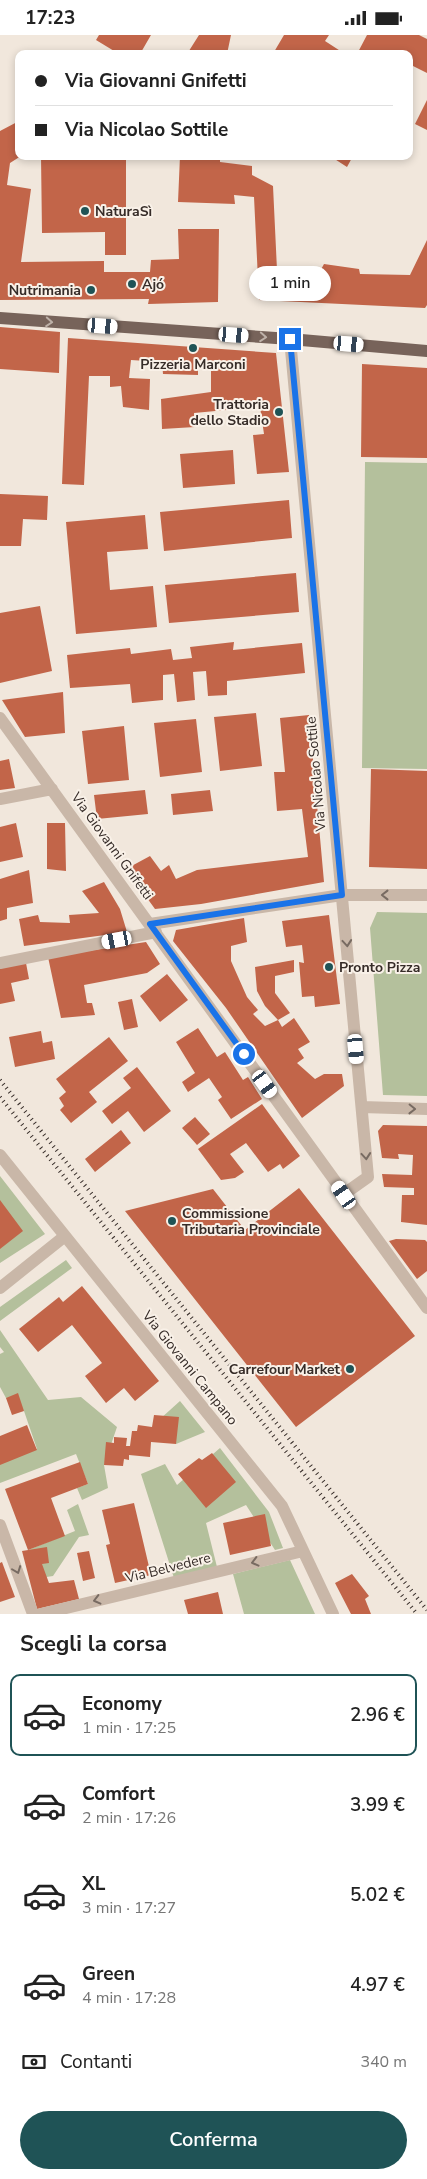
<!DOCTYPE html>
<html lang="it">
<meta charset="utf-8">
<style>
:root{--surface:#fff;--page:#f6f6f6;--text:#222;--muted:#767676;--line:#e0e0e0;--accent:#1f5356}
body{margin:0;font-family:"Nunito Sans",sans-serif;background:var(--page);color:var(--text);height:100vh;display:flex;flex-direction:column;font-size:19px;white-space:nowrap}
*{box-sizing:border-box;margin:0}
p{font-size:16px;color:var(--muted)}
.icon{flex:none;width:28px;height:28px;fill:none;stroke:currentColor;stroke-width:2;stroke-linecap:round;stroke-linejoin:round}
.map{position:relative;height:1579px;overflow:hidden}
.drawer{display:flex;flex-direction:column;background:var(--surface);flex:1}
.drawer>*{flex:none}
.top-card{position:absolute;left:15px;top:15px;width:398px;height:110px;border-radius:10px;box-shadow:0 2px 8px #0003;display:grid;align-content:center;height:110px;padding:0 20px;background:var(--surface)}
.end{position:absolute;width:22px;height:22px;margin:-11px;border:6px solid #1a73e8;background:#fff;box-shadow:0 0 0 2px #fff}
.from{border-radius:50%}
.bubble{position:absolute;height:35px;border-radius:18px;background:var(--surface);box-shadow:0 2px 8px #0003;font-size:16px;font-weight:600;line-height:35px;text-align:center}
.car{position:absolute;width:15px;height:30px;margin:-15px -8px;border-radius:6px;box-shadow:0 0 4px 1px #0007;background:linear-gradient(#fff 24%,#345 0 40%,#fff 0 76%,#345 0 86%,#fff 0)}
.top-card b{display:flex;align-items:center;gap:18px;height:48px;font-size:19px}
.top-card b+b{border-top:1px solid var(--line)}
.top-card i{width:12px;height:12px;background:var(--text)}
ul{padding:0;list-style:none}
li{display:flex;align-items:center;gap:15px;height:82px;margin:0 10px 8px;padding:0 10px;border:2px solid transparent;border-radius:10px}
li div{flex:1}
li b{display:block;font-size:19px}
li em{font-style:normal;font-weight:600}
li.on{border-color:var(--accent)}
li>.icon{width:45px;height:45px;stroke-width:1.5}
h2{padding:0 20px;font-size:22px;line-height:60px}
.pay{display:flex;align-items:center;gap:12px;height:55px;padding:0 20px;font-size:19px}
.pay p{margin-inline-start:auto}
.button{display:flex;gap:10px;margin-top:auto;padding:10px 20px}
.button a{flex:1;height:58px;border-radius:30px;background:var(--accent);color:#fff;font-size:20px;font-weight:600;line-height:58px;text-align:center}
.status{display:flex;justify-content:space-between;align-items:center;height:35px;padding:0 25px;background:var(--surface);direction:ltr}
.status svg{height:14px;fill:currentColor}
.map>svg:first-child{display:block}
</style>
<div class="status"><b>17:23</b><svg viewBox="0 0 49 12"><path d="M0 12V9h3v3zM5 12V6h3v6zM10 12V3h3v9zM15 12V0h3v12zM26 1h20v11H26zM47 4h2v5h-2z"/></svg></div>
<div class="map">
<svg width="427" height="1579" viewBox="0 0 427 1579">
<rect width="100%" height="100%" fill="#f1e7dc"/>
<path fill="#b4c09c" d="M365 427 427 428V734L362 733Z
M377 877 427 878V1061L383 1060 370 893Z
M0 1141 45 1199 0 1228Z
M66 1225 72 1233 0 1286V1272Z
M0 1295 48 1365 81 1362 117 1392 104 1430 108 1453 82 1465 77 1453 88 1449 76 1419 0 1448V1407L37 1414 24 1376 6 1363 0 1352V1319L4 1317 0 1312Z
M180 1366 205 1397 176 1409 160 1384Z
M220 1413 269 1477 283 1513 275 1515 246 1470 206 1488 217 1532 174 1543 141 1439 165 1429 177 1450Z
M78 1469 89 1500 79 1502 53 1541 40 1543 28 1515 75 1496 67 1475Z
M290 1525 315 1579H244L233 1539Z"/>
<path fill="#c26549" d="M99 0H151L140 19H119L96 5Z
M199 0H231L227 19H187Z
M284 0H329L325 6 345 19H276L274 17Z
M367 0H419L427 4V38L409 29V19H357Z
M427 65V95L415 89Z
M19 86V121H21L10 128 7 150 31 154 21 227 104 226V237H150L151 225 179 224 178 194H219L218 267 148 269 149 264 0 265V96Z
M41 121H136V124L126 122V220H105V197L42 198Z
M180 121H220V127L252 131V140L273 151 277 235 318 240 324 229 359 234 360 239 410 240 427 205V270L425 273 259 265 254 162 234 160 235 169 178 167Z
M330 121H353L347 132Z
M0 292 60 297 59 338 0 334Z
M68 303 276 318 289 437 257 439 253 400 264 399 260 372 194 378 195 392 162 394 161 364 211 357V326L198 325V340L163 339 162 327 131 325 129 343 150 344 149 375 123 372 121 351 110 352V341H89L84 450 62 449Z
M362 329 427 333V423L361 422Z
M233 415 235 449 183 453 180 419Z
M0 459 48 461 47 485 23 484 21 511H0Z
M289 465 292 503 164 516 160 477Z
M145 480 148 514 107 517 110 555 153 551 157 592 76 599 66 487Z
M296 538 299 577 169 588 165 550Z
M40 571 52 636 0 648V578Z
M234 607 233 615 302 608 305 638 227 646V660L208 661 206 636 193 637 195 665 177 667 174 639 163 640V665L132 668 130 649 70 653 67 620 130 613 131 619 171 614 173 625 192 623 190 612Z
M63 657 65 698 25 702 2 665Z
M256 678 262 731 220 736 214 682Z
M309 680 324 847 201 869 155 874 126 834 150 821 161 836 169 830 176 844 197 835 308 822 302 774 277 776 274 737H285L280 683Z
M196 684 202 737 160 742 154 688Z
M124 691 129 745 88 749 82 696Z
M9 724 15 753 0 755V726Z
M371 734 427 736V834L369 832Z
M145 755 148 779 97 784 94 760Z
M210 755 213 776 173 780 171 759Z
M16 788 23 822 0 827V792Z
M47 788H65L66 836 47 834Z
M29 835 33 868 7 873V884L0 886V844Z
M104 847 120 874 127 897 24 911 19 884 38 880 40 887 70 888 69 880 99 878 82 856Z
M329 880 340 969 315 972 314 961 302 962 299 927 304 928 302 910 286 912 282 886Z
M244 883 247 907 231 911V926L247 962 258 975 253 979 265 991 278 985 282 992 294 983 310 1007 298 1014 304 1023 297 1028 315 1044 324 1039H342L344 1051 302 1083 226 973 173 906 176 895Z
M146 907 160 929 147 938 84 950 87 968H92L95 980 61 983 48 922Z
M294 925V937L275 941V958L290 978 278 985 265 971 257 956 255 932Z
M26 928 29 944 11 948 15 966 0 969V933Z
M167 939 188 965 160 987 140 961Z
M132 964 138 992 124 995 118 967Z
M198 993 217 1022 225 1017 243 1045 248 1042 262 1064 231 1084 218 1065 222 1062 209 1043 188 1057 182 1047 195 1038 176 1007Z
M41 996 43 1008 52 1006 55 1024 15 1032 9 1002Z
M109 1002 128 1026 89 1057 97 1067 71 1088 60 1075 64 1071 59 1063 66 1057 56 1044Z
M137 1032 171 1076 144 1097 128 1076 112 1089 102 1076 131 1053 123 1043Z
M262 1069 300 1121 283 1134 280 1129 268 1137 246 1108 230 1119 244 1137 235 1143 221 1145 198 1114Z
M195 1082 210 1099 197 1110 182 1093Z
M383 1090 427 1091V1190L401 1187 402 1160H414V1153L384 1152 382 1139 412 1140 413 1120 398 1119 399 1124 382 1123 378 1096Z
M121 1095 131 1108 95 1137 85 1124Z
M299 1153 415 1301 296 1392 125 1176 213 1154 245 1195Z
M0 1165 23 1196 0 1214Z
M396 1204 425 1205 427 1207V1236L417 1244 389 1206Z
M82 1251 159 1346 135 1366 124 1353 106 1368 85 1341 102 1328 72 1290 38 1317 19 1294 59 1262 63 1267Z
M18 1358 24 1376 12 1380 6 1363Z
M154 1380 179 1382 176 1409 151 1407 150 1422 129 1420V1425L124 1424 123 1431 104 1430 106 1407 114 1408V1402L127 1403 126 1411H130L132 1396H137L138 1390 152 1392Z
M27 1390 37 1415 0 1430V1401Z
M212 1418 236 1447 206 1473 178 1439 199 1423 202 1425Z
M80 1427 88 1449 51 1463 65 1501 28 1515 5 1454Z
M134 1468 151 1540 115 1548 106 1510 110 1509 102 1475Z
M265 1479 271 1511 230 1520 223 1488Z
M47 1512 49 1528 42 1529 49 1548 74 1545 79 1564 37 1574 22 1516Z
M89 1516 95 1543 83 1546 77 1518Z
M2 1527 15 1562 0 1567V1528Z
M352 1539 369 1561 365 1564 371 1579H351L335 1548Z
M218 1557 223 1579H188L184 1565Z"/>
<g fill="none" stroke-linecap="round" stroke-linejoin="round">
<path stroke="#c9b7a8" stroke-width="12" d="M290 304 368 1142 344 1159
M0 683 427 1273
M0 764 52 754
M150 889 342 860H427
M0 928 156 897
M362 1072 427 1074
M0 1120 282 1471 333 1579
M0 1253 65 1201
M0 1490 33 1579
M41 1579 303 1516"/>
<path stroke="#77635a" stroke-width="12" d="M0 283 290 304 427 316"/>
<path stroke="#362c28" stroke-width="4" stroke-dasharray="1 4" stroke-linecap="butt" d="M0 1045 427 1575
M0 1062 417 1579"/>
</g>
<defs><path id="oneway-chevron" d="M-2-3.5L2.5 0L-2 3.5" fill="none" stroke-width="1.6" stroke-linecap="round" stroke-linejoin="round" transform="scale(1.25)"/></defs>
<g stroke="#beb1a8">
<use href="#oneway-chevron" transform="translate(49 287) rotate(4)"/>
<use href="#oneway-chevron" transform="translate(263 302) rotate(4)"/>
</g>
<g stroke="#786b62">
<use href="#oneway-chevron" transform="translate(385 860) rotate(-180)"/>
<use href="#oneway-chevron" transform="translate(347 908) rotate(85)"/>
<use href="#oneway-chevron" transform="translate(412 1074) rotate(1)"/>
<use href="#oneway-chevron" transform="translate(366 1121) rotate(85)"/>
<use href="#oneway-chevron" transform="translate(255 1527) rotate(166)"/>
<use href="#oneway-chevron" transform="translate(17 1535) rotate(69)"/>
<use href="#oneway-chevron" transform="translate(97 1565) rotate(166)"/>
</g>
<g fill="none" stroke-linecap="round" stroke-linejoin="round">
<path stroke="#1a73e8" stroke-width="6" d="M244 1019 150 889 342 860 290 304"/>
</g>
<g fill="#1f5356" stroke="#f9f1e8" stroke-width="2">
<circle cx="85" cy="176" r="5"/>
<circle cx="132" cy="249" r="5"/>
<circle cx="91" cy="255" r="5"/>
<circle cx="193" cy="313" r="5"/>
<circle cx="279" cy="377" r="5"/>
<circle cx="329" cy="932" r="5"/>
<circle cx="172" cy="1186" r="5"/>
<circle cx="350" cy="1334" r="5"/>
</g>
<g text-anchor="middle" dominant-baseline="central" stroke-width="4" stroke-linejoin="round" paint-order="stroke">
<g font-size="14" font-weight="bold" fill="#362c28" stroke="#f9f1e8" text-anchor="start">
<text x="95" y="176">NaturaSì</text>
<text x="142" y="249">Ajó</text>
<text x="81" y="255" text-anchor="end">Nutrimania</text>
<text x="193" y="329" text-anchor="middle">Pizzeria Marconi</text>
<text x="269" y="369" text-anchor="end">Trattoria<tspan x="269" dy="16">dello Stadio</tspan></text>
<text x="339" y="932">Pronto Pizza</text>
<text x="182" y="1178">Commissione<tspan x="182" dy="16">Tributaria Provinciale</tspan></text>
<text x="340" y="1334" text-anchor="end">Carrefour Market</text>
</g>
<g font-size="14" fill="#362c28" stroke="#f9f1e8">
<text transform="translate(316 739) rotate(-95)">Via Nicolao Sottile</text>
<text transform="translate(112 811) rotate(54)">Via Giovanni Gnifetti</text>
<text transform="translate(190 1333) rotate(51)">Via Giovanni Campano</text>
<text transform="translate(168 1533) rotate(-14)">Via Belvedere</text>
</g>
</g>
</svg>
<i class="end from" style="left:244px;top:1019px"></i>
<i class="end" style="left:290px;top:304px"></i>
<div class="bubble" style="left:249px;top:231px;width:82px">1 min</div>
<i class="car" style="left:103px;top:291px;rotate:94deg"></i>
<i class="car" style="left:234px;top:300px;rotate:94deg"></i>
<i class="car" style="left:349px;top:309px;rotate:95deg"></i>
<i class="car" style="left:117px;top:905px;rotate:259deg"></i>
<i class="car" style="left:356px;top:1014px;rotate:175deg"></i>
<i class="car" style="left:265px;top:1049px;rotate:144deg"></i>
<i class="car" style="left:344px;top:1160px;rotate:325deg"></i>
<div class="top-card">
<b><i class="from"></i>Via Giovanni Gnifetti</b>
<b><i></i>Via Nicolao Sottile</b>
</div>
</div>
<section class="drawer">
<h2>Scegli la corsa</h2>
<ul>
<li class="on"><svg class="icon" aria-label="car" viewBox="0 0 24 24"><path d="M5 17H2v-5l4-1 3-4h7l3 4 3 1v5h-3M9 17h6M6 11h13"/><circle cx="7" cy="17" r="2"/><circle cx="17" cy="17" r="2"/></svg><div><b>Economy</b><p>1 min · 17:25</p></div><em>2.96 €</em></li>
<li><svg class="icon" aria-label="car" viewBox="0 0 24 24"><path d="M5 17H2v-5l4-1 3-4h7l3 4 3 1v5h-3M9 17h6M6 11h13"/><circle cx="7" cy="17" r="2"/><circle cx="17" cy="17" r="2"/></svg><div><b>Comfort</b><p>2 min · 17:26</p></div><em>3.99 €</em></li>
<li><svg class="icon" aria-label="car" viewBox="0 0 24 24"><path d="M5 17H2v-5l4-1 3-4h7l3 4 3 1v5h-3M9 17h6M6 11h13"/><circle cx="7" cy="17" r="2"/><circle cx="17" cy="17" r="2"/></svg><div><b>XL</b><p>3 min · 17:27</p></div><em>5.02 €</em></li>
<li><svg class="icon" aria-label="car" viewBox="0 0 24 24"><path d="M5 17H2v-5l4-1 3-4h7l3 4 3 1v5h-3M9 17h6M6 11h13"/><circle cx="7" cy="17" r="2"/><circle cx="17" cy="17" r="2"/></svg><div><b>Green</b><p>4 min · 17:28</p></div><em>4.97 €</em></li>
</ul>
<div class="pay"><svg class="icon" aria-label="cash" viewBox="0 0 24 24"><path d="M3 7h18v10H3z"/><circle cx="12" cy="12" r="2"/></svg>Contanti<p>340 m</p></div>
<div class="button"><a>Conferma</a></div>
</section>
